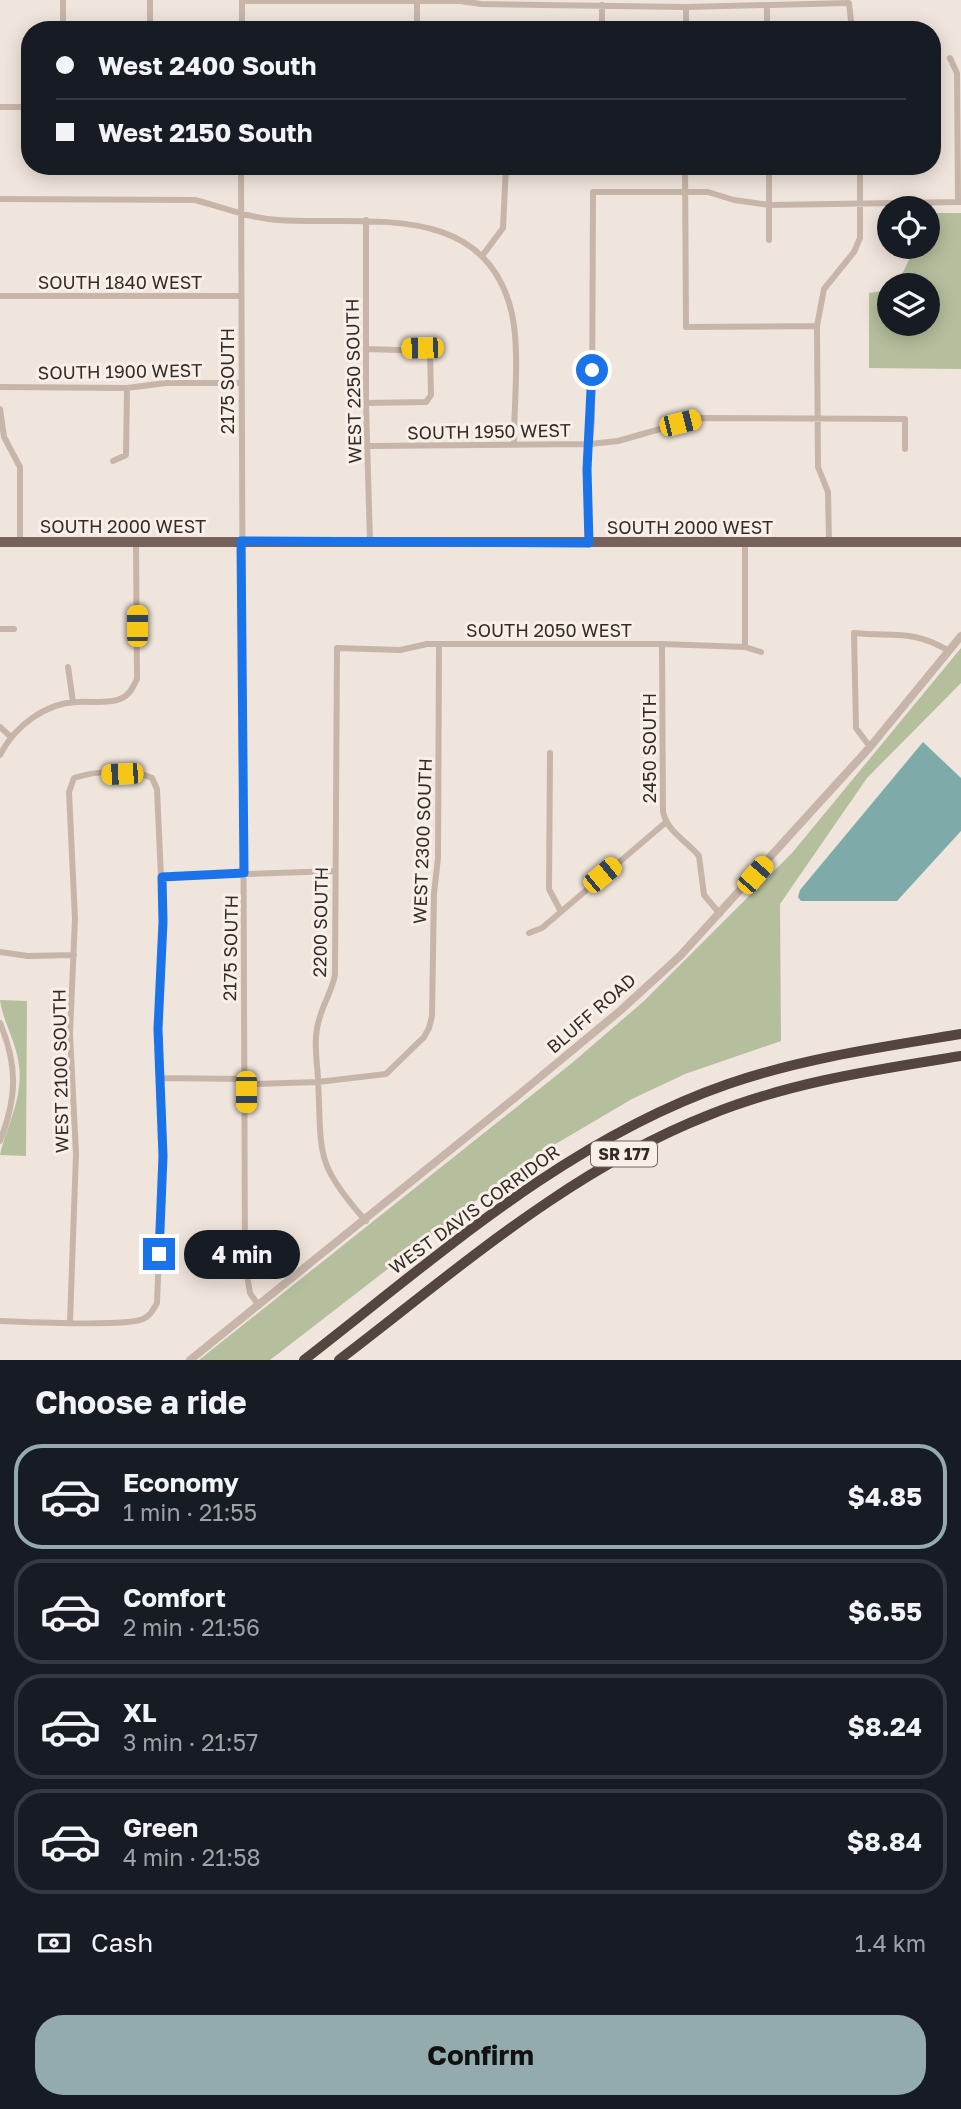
<!DOCTYPE html>
<meta charset="utf-8">
<style>
:root{--surface:#171b24;--page:#20242c;--text:#f1f3f6;--muted:#9ea1a6;--line:#363941;--accent:#93abad}
body{margin:0;font-family:"Golos Text",sans-serif;background:var(--page);color:var(--text);height:100vh;display:flex;flex-direction:column;font-size:26px;white-space:nowrap}
*{box-sizing:border-box;margin:0}
p{font-size:23px;color:var(--muted)}
.icon{flex:none;width:38px;height:38px;fill:none;stroke:currentColor;stroke-width:2;stroke-linecap:round;stroke-linejoin:round}
.map{position:relative;height:1360px;overflow:hidden}
.details{display:flex;flex-direction:column;background:var(--surface);flex:1}
.details>*{flex:none}
.guide{position:absolute;left:21px;top:21px;width:920px;height:154px;border-radius:28px;box-shadow:0 4px 18px #0003;display:grid;align-content:center;height:154px;padding:0 35px;background:var(--surface)}
.controls{position:absolute;left:877px;top:196px;display:grid;gap:14px}
.controls a{display:grid;place-items:center;width:63px;height:63px;border-radius:50%;background:var(--surface);box-shadow:0 4px 18px #0003;font-size:35px}
.end{position:absolute;width:32px;height:32px;margin:-16px;border:9px solid #1a73e8;background:#fff;box-shadow:0 0 0 4px #fff}
.from{border-radius:50%}
.bubble{position:absolute;height:49px;border-radius:24px;background:var(--surface);box-shadow:0 4px 18px #0003;font-size:23px;font-weight:700;line-height:49px;text-align:center}
.car{position:absolute;width:21px;height:42px;margin:-21px -10px;border-radius:9px;box-shadow:0 0 5px 2px #0007;background:linear-gradient(#f5c518 24%,#345 0 40%,#f5c518 0 76%,#345 0 86%,#f5c518 0)}
.guide b{display:flex;align-items:center;gap:24px;height:66px;font-size:26px}
.guide b+b{border-top:2px solid var(--line)}
.guide i{width:18px;height:18px;background:var(--text)}
ul{padding:0;list-style:none}
li{display:flex;align-items:center;gap:21px;height:105px;margin:0 14px 10px;padding:0 21px;border:4px solid var(--line);border-radius:28px}
li div{flex:1}
li b{display:block;font-size:26px}
li em{font-style:normal;font-weight:700}
li.current{border-color:var(--accent)}
li>.icon{width:63px;height:63px;stroke-width:1.5}
h2{padding:0 35px;font-size:32px;line-height:84px}
.pay{display:flex;align-items:center;gap:18px;height:77px;padding:0 35px;font-size:26px}
.pay p{margin-inline-start:auto}
.button{display:flex;gap:14px;margin-top:auto;padding:14px 35px}
.button a{flex:1;height:80px;border-radius:28px;background:var(--accent);color:#111;font-size:28px;font-weight:700;line-height:80px;text-align:center}
.map>svg:first-child{display:block}
</style>
<div class="map">
<svg width="961" height="1360" viewBox="0 0 961 1360">
<rect width="100%" height="100%" fill="#f0e5dc"/>
<path fill="#b5be9d" d="M928 213H961V369L869 368V293L889 290V324H928V285H897L915 247H928Z
M961 648V683L867 778 780 904 781 1041 685 1074 632 1099 530 1159 270 1360H199L572 1063 644 1001 792 853Z
M0 1000 27 1001 26 1156 0 1155C8 1122 25 1095 18 1059 14 1038 3 1021 0 1000Z"/>
<path fill="#7eabaa" d="M923 742 961 778V831L897 901H801L798 897 800 890Z"/>
<g fill="none" stroke-linecap="round" stroke-linejoin="round">
<path stroke="#c7b5a9" stroke-width="6" d="M63 0V30
M150 0V30
M242 0V30
M242 1H460L481 4 686 7 849 3 852 30
M417 1V30
M767 6V30
M602 30V5
M686 30V7
M950 58 957 73 958 202
M0 107H30
M241 166 245 1264 250 1293 259 1306
M685 166 686 327 817 326
M0 199 195 200C222 207 249 218 278 220 364 226 486 198 512 314 520 351 514 403 514 442
M366 220V403L370 542
M769 240V166
M482 256 503 228 506 166
M0 296H240
M366 349 430 351 431 395 426 402 366 403
M0 387 127 388 166 383H241
M0 409 4 437 20 467V542
M369 446 590 444 618 441 699 418 905 419V449
M113 461 126 455 127 388
M829 542 828 492 818 467 817 326 824 289 854 252 860 238V166
M589 543 587 469 592 421 593 192H708L734 200 769 205 961 202
M745 543V647
M0 629H14
M662 644 663 812C668 833 686 840 699 856L704 895 720 914
M68 667 73 702
M0 727 11 737
M870 747 856 728 854 633C893 637 913 629 949 651
M550 753 549 889 560 910
M0 755C14 727 45 703 77 702 91 701 108 704 120 699 130 695 133 687 137 679L136 542
M162 877 335 871
M529 933 542 928 665 823
M0 952 28 956 74 955
M0 1023C18 1066 17 1098 0 1141
M159 1078 244 1079 255 1084 318 1082 386 1074 424 1037 429 1028 432 1016 434 893 438 858 439 644
M366 1221C313 1162 322 1153 318 1079 317 1060 313 1039 319 1020 323 1004 332 991 335 975L337 648 400 650 427 644H662L745 647 761 652
M0 1321C25 1322 126 1327 143 1319 150 1316 153 1310 157 1303L163 1156 158 1029 163 922 157 789 152 778C132 768 95 771 74 778L69 792 75 919 70 1034 76 1154 70 1322"/>
<path stroke="#c7b5a9" stroke-width="8" d="M190 1360 516 1097 621 1010 680 956 870 747 961 636"/>
<path stroke="#76625b" stroke-width="10" d="M0 542H961"/>
<path stroke="#554540" stroke-width="10" d="M304 1360C437 1257 566 1140 728 1084 804 1058 882 1047 961 1034
M339 1360C457 1270 569 1170 709 1115 790 1082 875 1070 961 1056"/>
</g>
<g fill="none" stroke-linecap="round" stroke-linejoin="round">
<path stroke="#1a73e8" stroke-width="9" d="M159 1254 163 1156 158 1029 163 922 162 877 244 873 241 541 589 543 587 469 592 370"/>
</g>
<g text-anchor="middle" dominant-baseline="central" stroke-width="6" stroke-linejoin="round" paint-order="stroke">
<rect fill="#f8f0e8" stroke="#706762" stroke-width="2" x="591" y="1141.5" width="66" height="25" rx="5"/>
<g font-size="16" font-weight="bold" fill="#352c28">
<text x="624" y="1154">SR 177</text>
</g>
<g font-size="18" fill="#352c28" stroke="#f8f0e8">
<text x="120" y="282">SOUTH 1840 WEST</text>
<text transform="translate(120 371) rotate(-1)">SOUTH 1900 WEST</text>
<text transform="translate(227 381) rotate(-90)">2175 SOUTH</text>
<text transform="translate(353 381) rotate(-91)">WEST 2250 SOUTH</text>
<text transform="translate(489 431) rotate(-1)">SOUTH 1950 WEST</text>
<text x="123" y="526">SOUTH 2000 WEST</text>
<text x="690" y="527">SOUTH 2000 WEST</text>
<text x="549" y="630">SOUTH 2050 WEST</text>
<text transform="translate(649 748) rotate(-90)">2450 SOUTH</text>
<text transform="translate(422 841) rotate(-88)">WEST 2300 SOUTH</text>
<text transform="translate(320 922) rotate(-89)">2200 SOUTH</text>
<text transform="translate(230 948) rotate(-89)">2175 SOUTH</text>
<text transform="translate(591 1013) rotate(-41)">BLUFF ROAD</text>
<text transform="translate(60 1071) rotate(-91)">WEST 2100 SOUTH</text>
<text transform="translate(474 1209) rotate(-36)">WEST DAVIS CORRIDOR</text>
</g>
</g>
</svg>
<div class="controls">
<a><svg class="icon" aria-label="locate" viewBox="0 0 24 24"><circle cx="12" cy="12" r="6"/><path d="M12 2v4M12 18v4M2 12h4M18 12h4"/></svg></a>
<a><svg class="icon" aria-label="layers" viewBox="0 0 24 24"><path d="M12 4l9 5-9 5-9-5zM3 14l9 5 9-5"/></svg></a>
</div>
<i class="end from" style="left:592px;top:370px"></i>
<i class="end" style="left:159px;top:1254px"></i>
<div class="bubble" style="left:184px;top:1230px;width:116px">4 min</div>
<i class="car" style="left:422px;top:348px;rotate:269deg"></i>
<i class="car" style="left:680px;top:423px;rotate:76deg"></i>
<i class="car" style="left:137px;top:626px;rotate:0deg"></i>
<i class="car" style="left:122px;top:774px;rotate:268deg"></i>
<i class="car" style="left:602px;top:875px;rotate:50deg"></i>
<i class="car" style="left:755px;top:875px;rotate:41deg"></i>
<i class="car" style="left:246px;top:1092px;rotate:180deg"></i>
<div class="guide">
<b><i class="from"></i>West 2400 South</b>
<b><i></i>West 2150 South</b>
</div>
</div>
<section class="details">
<h2>Choose a ride</h2>
<ul>
<li class="current"><svg class="icon" aria-label="car" viewBox="0 0 24 24"><path d="M5 17H2v-5l4-1 3-4h7l3 4 3 1v5h-3M9 17h6M6 11h13"/><circle cx="7" cy="17" r="2"/><circle cx="17" cy="17" r="2"/></svg><div><b>Economy</b><p>1 min · 21:55</p></div><em>$4.85</em></li>
<li><svg class="icon" aria-label="car" viewBox="0 0 24 24"><path d="M5 17H2v-5l4-1 3-4h7l3 4 3 1v5h-3M9 17h6M6 11h13"/><circle cx="7" cy="17" r="2"/><circle cx="17" cy="17" r="2"/></svg><div><b>Comfort</b><p>2 min · 21:56</p></div><em>$6.55</em></li>
<li><svg class="icon" aria-label="car" viewBox="0 0 24 24"><path d="M5 17H2v-5l4-1 3-4h7l3 4 3 1v5h-3M9 17h6M6 11h13"/><circle cx="7" cy="17" r="2"/><circle cx="17" cy="17" r="2"/></svg><div><b>XL</b><p>3 min · 21:57</p></div><em>$8.24</em></li>
<li><svg class="icon" aria-label="car" viewBox="0 0 24 24"><path d="M5 17H2v-5l4-1 3-4h7l3 4 3 1v5h-3M9 17h6M6 11h13"/><circle cx="7" cy="17" r="2"/><circle cx="17" cy="17" r="2"/></svg><div><b>Green</b><p>4 min · 21:58</p></div><em>$8.84</em></li>
</ul>
<div class="pay"><svg class="icon" aria-label="cash" viewBox="0 0 24 24"><path d="M3 7h18v10H3z"/><circle cx="12" cy="12" r="2"/></svg>Cash<p>1.4 km</p></div>
<div class="button"><a>Confirm</a></div>
</section>
